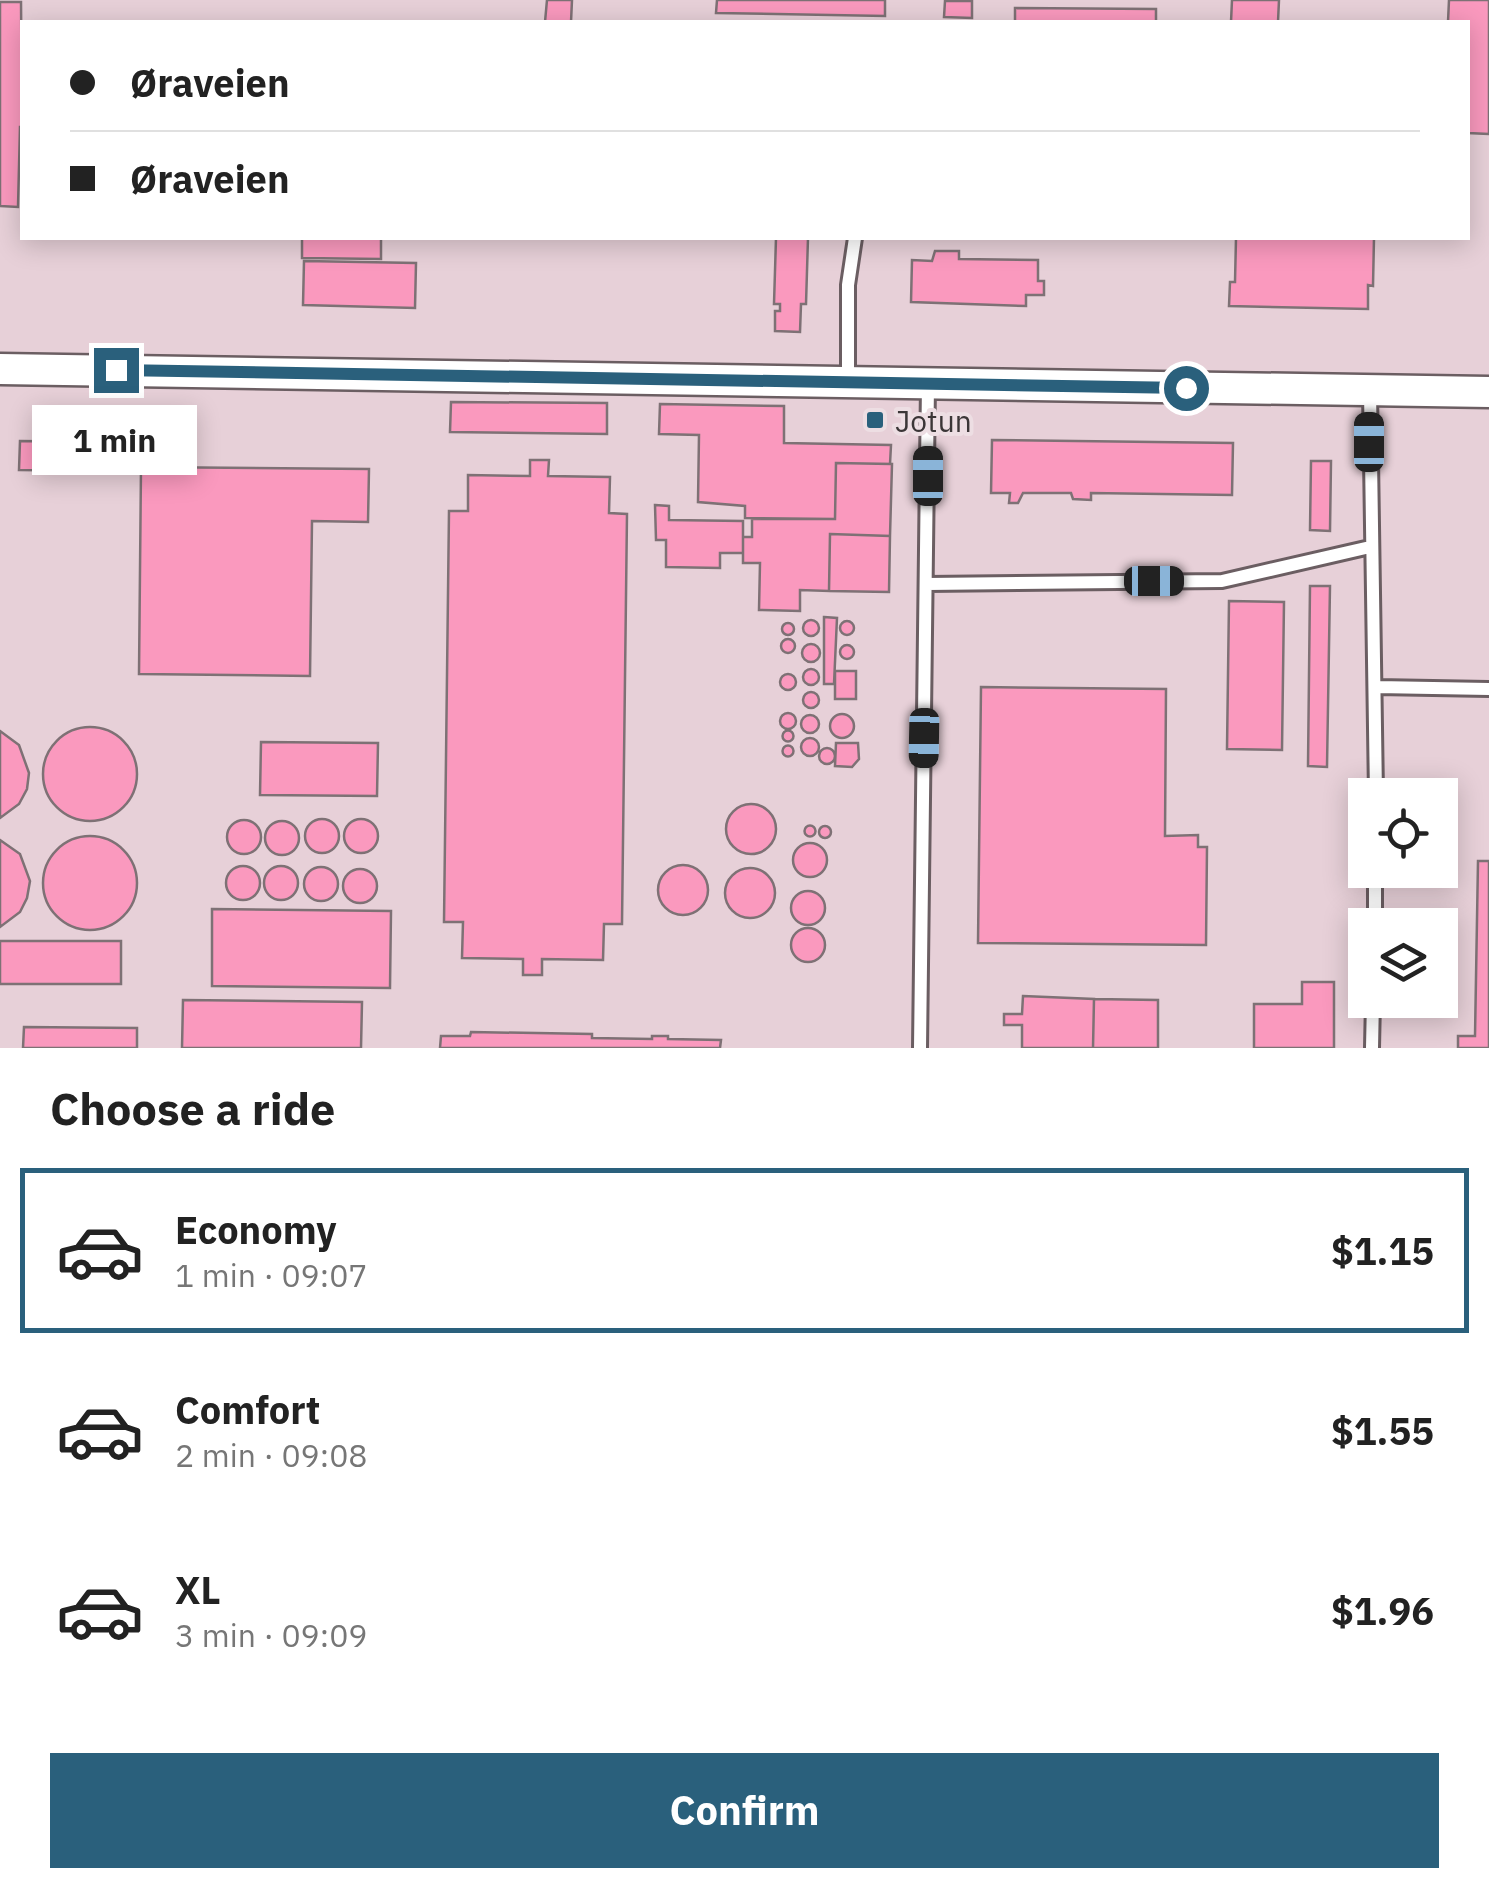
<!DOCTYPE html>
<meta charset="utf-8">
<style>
:root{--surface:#fff;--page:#f6f6f6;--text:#222;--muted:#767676;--line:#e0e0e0;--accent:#2a607c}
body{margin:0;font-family:"IBM Plex Sans",sans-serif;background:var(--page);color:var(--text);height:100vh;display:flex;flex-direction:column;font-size:38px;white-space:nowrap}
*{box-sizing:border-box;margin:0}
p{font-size:32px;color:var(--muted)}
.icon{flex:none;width:55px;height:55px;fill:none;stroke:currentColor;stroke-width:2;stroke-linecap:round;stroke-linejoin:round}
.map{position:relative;height:1048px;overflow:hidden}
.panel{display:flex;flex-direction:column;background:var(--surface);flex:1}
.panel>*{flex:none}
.top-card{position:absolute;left:20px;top:20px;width:1450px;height:220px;border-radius:0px;box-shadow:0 5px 25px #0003;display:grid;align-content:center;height:220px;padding:0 50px;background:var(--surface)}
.tools{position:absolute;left:1348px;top:778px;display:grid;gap:20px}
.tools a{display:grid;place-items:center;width:110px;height:110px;border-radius:0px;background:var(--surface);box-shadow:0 5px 25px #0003;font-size:50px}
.end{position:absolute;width:45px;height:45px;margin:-22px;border:12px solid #2a607c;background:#fff;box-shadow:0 0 0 5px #fff}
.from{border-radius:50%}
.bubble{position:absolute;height:70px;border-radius:0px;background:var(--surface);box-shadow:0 5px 25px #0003;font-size:32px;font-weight:700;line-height:70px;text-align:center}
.car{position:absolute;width:30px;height:60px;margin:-30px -15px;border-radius:12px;box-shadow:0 0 8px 2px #0007;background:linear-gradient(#222 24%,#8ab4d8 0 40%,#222 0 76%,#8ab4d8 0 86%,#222 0)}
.top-card b{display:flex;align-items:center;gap:35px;height:95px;font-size:38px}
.top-card b+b{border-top:2px solid var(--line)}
.top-card i{width:25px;height:25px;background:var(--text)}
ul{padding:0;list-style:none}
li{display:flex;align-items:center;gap:30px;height:165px;margin:0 20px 15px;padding:0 30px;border:5px solid transparent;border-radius:0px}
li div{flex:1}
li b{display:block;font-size:38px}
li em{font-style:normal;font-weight:700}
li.active{border-color:var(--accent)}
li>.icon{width:90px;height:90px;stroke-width:1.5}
h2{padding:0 50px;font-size:45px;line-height:120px}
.cta{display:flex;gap:20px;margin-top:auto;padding:20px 50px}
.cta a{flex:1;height:115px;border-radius:0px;background:var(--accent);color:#fff;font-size:40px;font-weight:700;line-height:115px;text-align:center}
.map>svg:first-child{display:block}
</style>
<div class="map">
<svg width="1489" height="1048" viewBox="0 0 1489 1048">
<rect width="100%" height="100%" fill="#eddee3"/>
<path fill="#e7d0d8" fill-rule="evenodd" d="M0 0H1489V1048H0ZM22 22H1468V238H22ZM1365 795H1440V870H1365ZM1365 925H1440V1000H1365Z"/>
<path fill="#fa99be" stroke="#7e7175" stroke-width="2.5" d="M547 0H572L571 22H545Z
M717 0H885V16L716 13Z
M1232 0H1279L1278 22H1231Z
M1449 0H1489V134L1468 133V22H1448Z
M945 1H972V18L944 17Z
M0 2H21L22 127H20L18 207 0 206Z
M1015 8 1156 9V22H1015Z
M302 238H381V259L302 258Z
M776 238H808L806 304H801L800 332 775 331V311H780V304H774Z
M1236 238H1374L1373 286 1368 285V309L1229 306 1230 282H1235Z
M935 251H959V259L1038 260V281H1044V295H1026V306L911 302 912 260 932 261Z
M304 261 416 263 415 308 303 305Z
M451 402 607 403V434L450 432Z
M660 404 784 406V443L891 445 890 464 836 463 835 519 745 518V506L698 502 699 435 659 434Z
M992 440 1233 443 1232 495 1091 493V500L1073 499 1071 493H1023L1018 503H1009L1010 493H991Z
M20 441 111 442V471L19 470Z
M530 460H549L548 476 610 477 609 513 627 514 622 924H604L603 960 542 959V975H523V959L462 958 463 922H444L449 511H468V475L530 476Z
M1311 461H1331L1330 531 1310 530Z
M836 463 892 464 890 536 830 534 829 591 800 590V611L759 610 760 563H743V537H752V519H835Z
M141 467 369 469 368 522 312 521 310 676 139 674Z
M655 505 669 506V520L743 521V553H720V568L666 567V540H656Z
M830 534 890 536 889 592 829 591Z
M1310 586H1330L1327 767 1308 766Z
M1229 601 1284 602 1282 750 1227 749Z
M824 617 837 618 834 684H824Z
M803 628a8 8 0 1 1 16 0a8 8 0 1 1-16 0Z
M840 628a7 7 0 1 1 14 0a7 7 0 1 1-14 0Z
M782 629a6 6 0 1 1 12 0a6 6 0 1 1-12 0Z
M781 646a7 7 0 1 1 14 0a7 7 0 1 1-14 0Z
M802 653a9 9 0 1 1 18 0a9 9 0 1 1-18 0Z
M840 652a7 7 0 1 1 14 0a7 7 0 1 1-14 0Z
M803 677a8 8 0 1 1 16 0a8 8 0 1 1-16 0Z
M835 671H856V699H835Z
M780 682a8 8 0 1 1 16 0a8 8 0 1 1-16 0Z
M981 687 1166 689 1165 836 1198 835V847H1207L1206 945 978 943Z
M803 700a8 8 0 1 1 16 0a8 8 0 1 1-16 0Z
M780 721a8 8 0 1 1 16 0a8 8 0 1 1-16 0Z
M830 726a12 12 0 1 1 24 0a12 12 0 1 1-24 0Z
M801 724a9 9 0 1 1 18 0a9 9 0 1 1-18 0Z
M43 774a47 47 0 1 1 94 0a47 47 0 1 1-94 0Z
M782.5 736a5.5 5.5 0 1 1 11 0a5.5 5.5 0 1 1-11 0Z
M0 731 19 745 29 773 27 789 19 804 0 818Z
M801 747a9 9 0 1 1 18 0a9 9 0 1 1-18 0Z
M261 742 378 743 377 796 260 795Z
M836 743H858L859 759 852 767 835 766Z
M782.5 751a5.5 5.5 0 1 1 11 0a5.5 5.5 0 1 1-11 0Z
M819 756a8 8 0 1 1 16 0a8 8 0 1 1-16 0Z
M726 829a25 25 0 1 1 50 0a25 25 0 1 1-50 0Z
M344 836a17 17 0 1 1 34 0a17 17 0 1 1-34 0Z
M305 836a17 17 0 1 1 34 0a17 17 0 1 1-34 0Z
M227 837a17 17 0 1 1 34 0a17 17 0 1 1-34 0Z
M265 838a17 17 0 1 1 34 0a17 17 0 1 1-34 0Z
M804.5 831a5.5 5.5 0 1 1 11 0a5.5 5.5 0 1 1-11 0Z
M819 832a6 6 0 1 1 12 0a6 6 0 1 1-12 0Z
M43 883a47 47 0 1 1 94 0a47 47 0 1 1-94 0Z
M0 840 20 854 30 881 27 898 20 912 0 927Z
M793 860a17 17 0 1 1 34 0a17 17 0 1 1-34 0Z
M1478 861H1489V1048H1458V1036H1475Z
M658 890a25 25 0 1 1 50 0a25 25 0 1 1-50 0Z
M264 883a17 17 0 1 1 34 0a17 17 0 1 1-34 0Z
M226 883a17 17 0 1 1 34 0a17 17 0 1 1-34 0Z
M304 884a17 17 0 1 1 34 0a17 17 0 1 1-34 0Z
M725 893a25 25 0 1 1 50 0a25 25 0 1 1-50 0Z
M343 886a17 17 0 1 1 34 0a17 17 0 1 1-34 0Z
M791 908a17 17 0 1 1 34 0a17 17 0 1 1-34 0Z
M212 909 391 911 390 988 212 986Z
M791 945a17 17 0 1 1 34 0a17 17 0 1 1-34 0Z
M0 941H121V984H0Z
M1302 982H1334V1048H1254V1004H1302Z
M1023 996 1094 999 1093 1048H1022V1025H1004V1014H1022Z
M1094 999 1158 1000V1048H1093Z
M183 1000 362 1002 361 1048H182Z
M24 1027 137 1028V1048H23Z
M471 1032 592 1034V1038L652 1039V1036H668V1039L721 1040 720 1048H440L441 1036H470Z"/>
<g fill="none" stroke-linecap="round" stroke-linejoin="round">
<defs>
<path id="service" d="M848 382V285L855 238
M1370 391 1376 795
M927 584 1222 581 1370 547
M1377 687 1489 689
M1375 925V870
M920 1048 928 384
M1372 1048 1373 1000"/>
<path id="tertiary" d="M0 369 1489 392"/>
</defs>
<use href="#service" stroke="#6b5e62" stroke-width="18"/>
<use href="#tertiary" stroke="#6b5e62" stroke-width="35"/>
<use href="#service" stroke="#fff" stroke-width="12"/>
<use href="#tertiary" stroke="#fff" stroke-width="30"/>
</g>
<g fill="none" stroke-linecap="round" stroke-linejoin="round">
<path stroke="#2a607c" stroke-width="12" d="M116 370 1186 388"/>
</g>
<rect fill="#2a607c" stroke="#eddee3" stroke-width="4" x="865" y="410" width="20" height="20" rx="5"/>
<g text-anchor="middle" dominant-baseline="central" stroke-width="8" stroke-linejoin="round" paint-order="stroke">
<g font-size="30" fill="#3b3637" stroke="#eddee3" text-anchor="start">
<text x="895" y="420">Jotun</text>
</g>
</g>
</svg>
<div class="tools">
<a><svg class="icon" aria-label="locate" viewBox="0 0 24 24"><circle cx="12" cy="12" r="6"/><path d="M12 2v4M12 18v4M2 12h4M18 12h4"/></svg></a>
<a><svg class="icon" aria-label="layers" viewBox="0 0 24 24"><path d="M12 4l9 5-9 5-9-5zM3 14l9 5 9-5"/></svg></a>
</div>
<i class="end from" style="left:1186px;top:388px"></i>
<i class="end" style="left:116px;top:370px"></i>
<div class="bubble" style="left:32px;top:405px;width:165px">1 min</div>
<i class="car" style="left:1369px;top:442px;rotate:0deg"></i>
<i class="car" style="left:928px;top:476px;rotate:0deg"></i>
<i class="car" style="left:1154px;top:581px;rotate:90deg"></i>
<i class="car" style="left:924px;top:738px;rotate:181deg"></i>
<div class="top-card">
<b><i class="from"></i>Øraveien</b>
<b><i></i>Øraveien</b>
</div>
</div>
<section class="panel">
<h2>Choose a ride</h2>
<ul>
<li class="active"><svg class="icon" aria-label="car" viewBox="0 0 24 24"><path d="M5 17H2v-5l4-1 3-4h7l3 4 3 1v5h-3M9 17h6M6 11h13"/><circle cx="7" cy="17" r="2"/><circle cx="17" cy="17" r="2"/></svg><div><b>Economy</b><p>1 min · 09:07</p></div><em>$1.15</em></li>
<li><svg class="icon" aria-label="car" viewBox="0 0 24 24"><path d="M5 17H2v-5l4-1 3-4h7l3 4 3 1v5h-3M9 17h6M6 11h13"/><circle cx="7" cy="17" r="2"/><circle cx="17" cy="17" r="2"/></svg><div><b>Comfort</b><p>2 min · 09:08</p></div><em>$1.55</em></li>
<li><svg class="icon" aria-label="car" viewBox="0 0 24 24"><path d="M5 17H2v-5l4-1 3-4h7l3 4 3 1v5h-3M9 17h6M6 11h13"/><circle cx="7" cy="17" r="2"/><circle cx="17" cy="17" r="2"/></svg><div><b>XL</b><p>3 min · 09:09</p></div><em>$1.96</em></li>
</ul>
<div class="cta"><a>Confirm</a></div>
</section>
